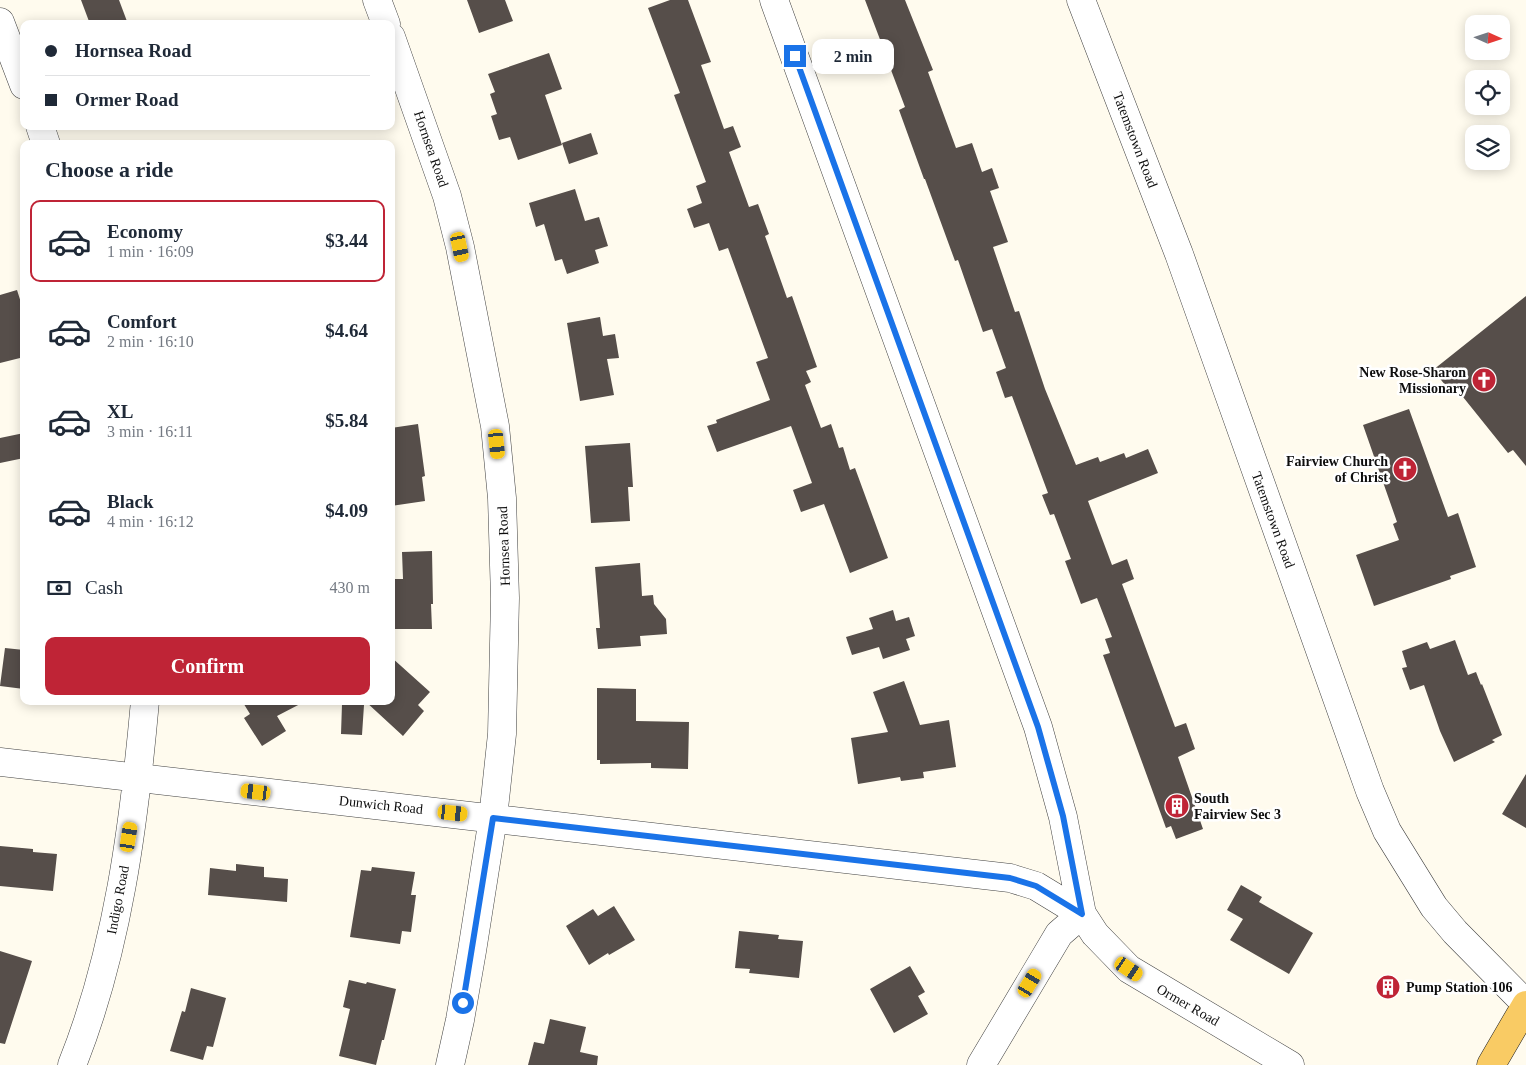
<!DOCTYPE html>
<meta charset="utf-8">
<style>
:root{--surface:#fff;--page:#f2f2f3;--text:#1f2937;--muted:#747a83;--line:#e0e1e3;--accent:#bf2436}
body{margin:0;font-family:"Times New Roman",serif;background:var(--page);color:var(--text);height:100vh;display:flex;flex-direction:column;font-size:19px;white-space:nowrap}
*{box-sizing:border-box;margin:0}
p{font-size:16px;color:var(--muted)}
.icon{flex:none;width:28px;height:28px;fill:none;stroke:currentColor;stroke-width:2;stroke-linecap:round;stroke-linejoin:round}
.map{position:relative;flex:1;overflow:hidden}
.side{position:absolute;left:20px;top:140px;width:375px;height:565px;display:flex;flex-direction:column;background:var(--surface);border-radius:10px;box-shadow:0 2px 12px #0003}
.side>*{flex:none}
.banner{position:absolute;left:20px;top:20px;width:375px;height:110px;border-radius:10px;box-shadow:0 2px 12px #0003;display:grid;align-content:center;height:110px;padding:0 25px;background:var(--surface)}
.needle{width:32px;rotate:93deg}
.buttons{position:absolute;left:1465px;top:15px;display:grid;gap:10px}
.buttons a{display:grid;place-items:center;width:45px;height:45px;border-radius:10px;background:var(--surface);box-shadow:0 2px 12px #0003;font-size:25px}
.end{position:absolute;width:22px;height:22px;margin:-11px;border:6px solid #1a73e8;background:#fff;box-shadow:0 0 0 2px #fff}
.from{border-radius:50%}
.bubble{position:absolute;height:35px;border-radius:10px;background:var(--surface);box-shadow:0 2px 12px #0003;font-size:16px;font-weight:600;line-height:35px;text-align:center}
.car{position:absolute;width:15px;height:30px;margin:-15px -8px;border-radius:6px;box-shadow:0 0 4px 1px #0007;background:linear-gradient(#f5c518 24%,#345 0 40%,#f5c518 0 76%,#345 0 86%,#f5c518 0)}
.banner b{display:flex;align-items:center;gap:18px;height:48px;font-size:19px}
.banner b+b{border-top:1px solid var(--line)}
.banner i{width:12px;height:12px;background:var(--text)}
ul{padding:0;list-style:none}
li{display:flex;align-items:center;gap:15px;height:82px;margin:0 10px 8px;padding:0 15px;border:2px solid transparent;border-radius:10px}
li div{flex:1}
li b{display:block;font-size:19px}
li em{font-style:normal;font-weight:600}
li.active{border-color:var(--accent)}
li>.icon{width:45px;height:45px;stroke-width:1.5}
h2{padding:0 25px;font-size:22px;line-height:60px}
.pay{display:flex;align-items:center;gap:12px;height:55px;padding:0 25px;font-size:19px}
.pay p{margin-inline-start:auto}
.action{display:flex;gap:10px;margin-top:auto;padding:10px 25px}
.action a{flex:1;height:58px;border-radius:10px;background:var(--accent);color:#fff;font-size:20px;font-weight:600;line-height:58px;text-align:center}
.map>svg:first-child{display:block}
</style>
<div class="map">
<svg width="1526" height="1065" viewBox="0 0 1526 1065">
<rect width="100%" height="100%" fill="#fffbee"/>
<path fill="#564e4a" d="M81 0H119L128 24H90Z
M467 0H505L513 21 479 33Z
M670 0H688L711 62 701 65 724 129 733 126 741 147 729 152 749 207 758 204 769 234 765 236 787 298 792 296 817 367 806 371 811 382 805 385 821 428 831 424 839 448 843 447 850 470 855 468 888 558 850 573 824 504 801 512 793 490 812 483 791 426 717 452 707 426 717 423 716 420 770 400 756 362 768 358 728 248 719 251 709 223 694 228 687 209 702 203 696 186 706 182 674 95 680 93 648 8Z
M865 0H905L933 70 928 72 956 148 972 143 982 172 992 168 999 188 990 191 1008 242 993 247 1015 312 1019 311 1045 389 1076 465 1098 457 1100 462 1124 453 1126 458 1148 449 1158 473 1088 501 1112 565 1127 559 1134 579 1122 584 1175 727 1186 723 1195 749 1178 757 1203 829 1176 839 1171 826 1166 828 1103 655 1110 653 1105 639 1112 637 1097 598 1081 604 1065 561 1071 559 1054 514 1050 515 1042 495 1048 493 1012 396 1005 398 996 372 1006 368 992 329 983 332 958 260 955 261 925 179H924L899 110 905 107 891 70 885 72 877 52 884 50Z
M549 53 562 89 545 95 562 145 518 160 510 137 499 140 491 116 497 114 490 94 495 92 488 74Z
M591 133 598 154 569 164 562 143Z
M575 189 585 221 599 217 608 246 595 250 599 263 567 274 562 259 555 261 544 224 536 227 529 203Z
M17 290 24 312V357L0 363V295Z
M1526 296V466L1513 450 1508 453 1455 387 1450 391 1433 370Z
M600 317 603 336 615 334 619 358 607 359 614 395 580 401 567 323Z
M1409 409 1448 517 1458 513 1476 567 1450 576 1451 579 1374 606 1356 555 1399 540 1393 524 1397 522 1363 425Z
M418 424 425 476 422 477 425 501 391 506V428Z
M24 433V458L0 463V438Z
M630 443 633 487H628L630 521 591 523 585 446Z
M432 551 433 604H431L432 629H394L393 579H403L402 552Z
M640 563 642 596 653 595 654 604 666 619 667 634 640 636 641 646 598 649 596 628H600L595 567Z
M893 610 896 621 909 617 915 636 906 639 910 650 883 659 879 647 852 655 846 637 873 629 869 618Z
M1455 640 1468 675 1476 672 1481 685 1482 684 1502 735 1492 740 1495 742 1454 762 1440 731 1424 685 1410 690 1402 668 1407 667 1402 651 1427 642 1430 649Z
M5 648 24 650V689L0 686Z
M391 657 430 692 418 705 424 711 403 736 365 701H391Z
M904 681 920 725 949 720 956 767 923 772 924 778 901 781 900 777 858 784 851 738 888 732 873 692Z
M597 688 636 689V721L689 722 688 769 651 768V763L600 764V760H597Z
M242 701H258L302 703 277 716 286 731 262 746 244 718 250 714Z
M342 704 364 705 362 735 341 734Z
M1526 774V828L1502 814Z
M0 846 33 849V852L57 854 53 891 0 886Z
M236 864 264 867V877L288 879 287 902 208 895 210 868 236 871Z
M372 867 415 872 411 895H416L411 932 402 931 400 944 350 937 361 870 371 871Z
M1241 885 1262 897 1259 902 1313 933 1289 974 1230 940 1243 919 1227 910Z
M614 906 635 940 609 955 608 953 589 965 566 926 593 909 598 916Z
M739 931 779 935 778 939 803 941 799 978 749 973 750 969 735 968Z
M0 951 32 961 5 1044 0 1043Z
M910 966 925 992 918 996 928 1014 894 1033 870 989Z
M349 980 366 984 367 982 396 989 384 1040H382L376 1065 339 1056 350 1009 343 1007Z
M191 988 226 998 213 1047 207 1046 203 1060 170 1051 182 1011 185 1012Z
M550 1019 586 1027 580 1052 598 1056 597 1065H528L534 1042 544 1044Z"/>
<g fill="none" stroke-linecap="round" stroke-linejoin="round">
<defs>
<path id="minor" d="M377 0 386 24
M774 0 1038 727 1063 817 1082 914 1095 934 1129 969 1290 1065
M1081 0 1179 254 1370 791 1387 831 1434 907 1455 932 1526 1004
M0 22 24 85
M391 37 447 196 460 247 495 426 502 498 505 598 502 734 493 818 472 951 460 1020 450 1065
M40 126 46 144
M0 762 1010 878 1036 886 1082 914 1059 934 981 1065
M72 1065C118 950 134 824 145 701"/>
<path id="major" d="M1491 1065 1526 1005"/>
</defs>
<use href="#minor" stroke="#414141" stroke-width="29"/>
<use href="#major" stroke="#1f1f1f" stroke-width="29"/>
<use href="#minor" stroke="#fff" stroke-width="28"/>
<use href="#major" stroke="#f9cb64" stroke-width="28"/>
</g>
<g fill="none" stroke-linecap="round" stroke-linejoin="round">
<path stroke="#1a73e8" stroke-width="6" d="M463 1003 493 818 1010 878 1036 886 1082 914 1063 816 1038 727 795 56"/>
</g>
<defs>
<symbol id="church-disc" viewBox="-11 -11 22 22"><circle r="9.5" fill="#bf2436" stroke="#fff"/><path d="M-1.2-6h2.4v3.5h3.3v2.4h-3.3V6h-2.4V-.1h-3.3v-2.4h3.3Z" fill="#fff"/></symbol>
<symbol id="building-disc" viewBox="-11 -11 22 22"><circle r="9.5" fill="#bf2436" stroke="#fff"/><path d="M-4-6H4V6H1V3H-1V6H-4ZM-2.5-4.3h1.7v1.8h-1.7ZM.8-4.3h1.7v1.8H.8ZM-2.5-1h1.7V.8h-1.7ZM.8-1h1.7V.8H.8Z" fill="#fff"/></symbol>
</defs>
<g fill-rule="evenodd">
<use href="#church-disc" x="1470" y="366" width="28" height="28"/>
<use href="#church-disc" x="1391" y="455" width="28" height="28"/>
<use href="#building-disc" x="1163" y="792" width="28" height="28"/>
<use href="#building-disc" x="1374" y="973" width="28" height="28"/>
</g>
<g text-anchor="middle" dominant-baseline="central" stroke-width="5" stroke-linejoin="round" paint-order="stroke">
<g font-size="14" fill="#0e0e0e" stroke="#fff">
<text transform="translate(1135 140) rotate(69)">Tatemstown Road</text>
<text transform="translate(431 149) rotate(71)">Hornsea Road</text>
<text transform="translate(1273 520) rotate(70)">Tatemstown Road</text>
<text transform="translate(504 546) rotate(-92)">Hornsea Road</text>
<text transform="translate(381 805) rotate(6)">Dunwich Road</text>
<text transform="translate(118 900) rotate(-79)">Indigo Road</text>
<text transform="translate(1188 1005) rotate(30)">Ormer Road</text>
</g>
<g font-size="14" font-weight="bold" fill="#0e0e0e" stroke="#fff" text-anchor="end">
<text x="1466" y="372">New Rose-Sharon<tspan x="1466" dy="16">Missionary</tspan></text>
<text x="1388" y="461">Fairview Church<tspan x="1388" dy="16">of Christ</tspan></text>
<text x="1194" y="798" text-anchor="start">South<tspan x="1194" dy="16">Fairview Sec 3</tspan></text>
<text x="1406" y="987" text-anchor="start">Pump Station 106</text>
</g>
</g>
</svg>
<div class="buttons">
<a><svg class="needle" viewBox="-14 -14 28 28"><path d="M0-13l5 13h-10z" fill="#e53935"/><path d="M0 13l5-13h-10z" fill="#747a83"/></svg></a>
<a><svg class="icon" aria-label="locate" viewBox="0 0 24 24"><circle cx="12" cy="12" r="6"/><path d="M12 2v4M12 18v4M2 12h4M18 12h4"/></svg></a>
<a><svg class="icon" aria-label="layers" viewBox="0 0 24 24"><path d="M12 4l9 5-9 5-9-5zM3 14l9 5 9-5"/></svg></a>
</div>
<i class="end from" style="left:463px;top:1003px"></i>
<i class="end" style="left:795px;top:56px"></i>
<div class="bubble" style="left:812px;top:39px;width:82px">2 min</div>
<i class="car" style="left:460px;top:247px;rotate:168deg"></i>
<i class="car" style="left:497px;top:444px;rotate:174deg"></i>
<i class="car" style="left:256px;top:792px;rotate:277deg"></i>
<i class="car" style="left:453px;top:813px;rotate:96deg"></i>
<i class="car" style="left:129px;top:837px;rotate:9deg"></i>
<i class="car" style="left:1129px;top:969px;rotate:124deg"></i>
<i class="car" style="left:1030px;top:983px;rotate:31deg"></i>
<div class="banner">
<b><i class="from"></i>Hornsea Road</b>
<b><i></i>Ormer Road</b>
</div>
<section class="side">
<h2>Choose a ride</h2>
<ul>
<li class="active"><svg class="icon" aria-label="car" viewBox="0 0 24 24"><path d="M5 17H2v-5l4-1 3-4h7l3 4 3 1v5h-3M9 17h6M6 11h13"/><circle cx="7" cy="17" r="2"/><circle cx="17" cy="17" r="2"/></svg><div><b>Economy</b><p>1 min · 16:09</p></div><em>$3.44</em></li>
<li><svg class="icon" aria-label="car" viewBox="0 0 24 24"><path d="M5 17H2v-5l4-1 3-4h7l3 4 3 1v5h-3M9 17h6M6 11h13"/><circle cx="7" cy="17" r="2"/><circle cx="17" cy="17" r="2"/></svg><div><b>Comfort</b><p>2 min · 16:10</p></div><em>$4.64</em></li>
<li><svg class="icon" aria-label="car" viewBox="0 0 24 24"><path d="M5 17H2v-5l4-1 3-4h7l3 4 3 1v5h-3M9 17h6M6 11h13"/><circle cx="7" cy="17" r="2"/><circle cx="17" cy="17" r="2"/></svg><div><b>XL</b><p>3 min · 16:11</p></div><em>$5.84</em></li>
<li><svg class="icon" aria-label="car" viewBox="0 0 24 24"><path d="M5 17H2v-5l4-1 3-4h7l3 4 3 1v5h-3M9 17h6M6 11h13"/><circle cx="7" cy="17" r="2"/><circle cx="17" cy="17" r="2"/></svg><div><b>Black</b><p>4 min · 16:12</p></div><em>$4.09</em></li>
</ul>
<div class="pay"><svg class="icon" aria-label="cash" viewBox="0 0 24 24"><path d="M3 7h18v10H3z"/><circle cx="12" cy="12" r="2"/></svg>Cash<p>430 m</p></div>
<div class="action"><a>Confirm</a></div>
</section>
</div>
